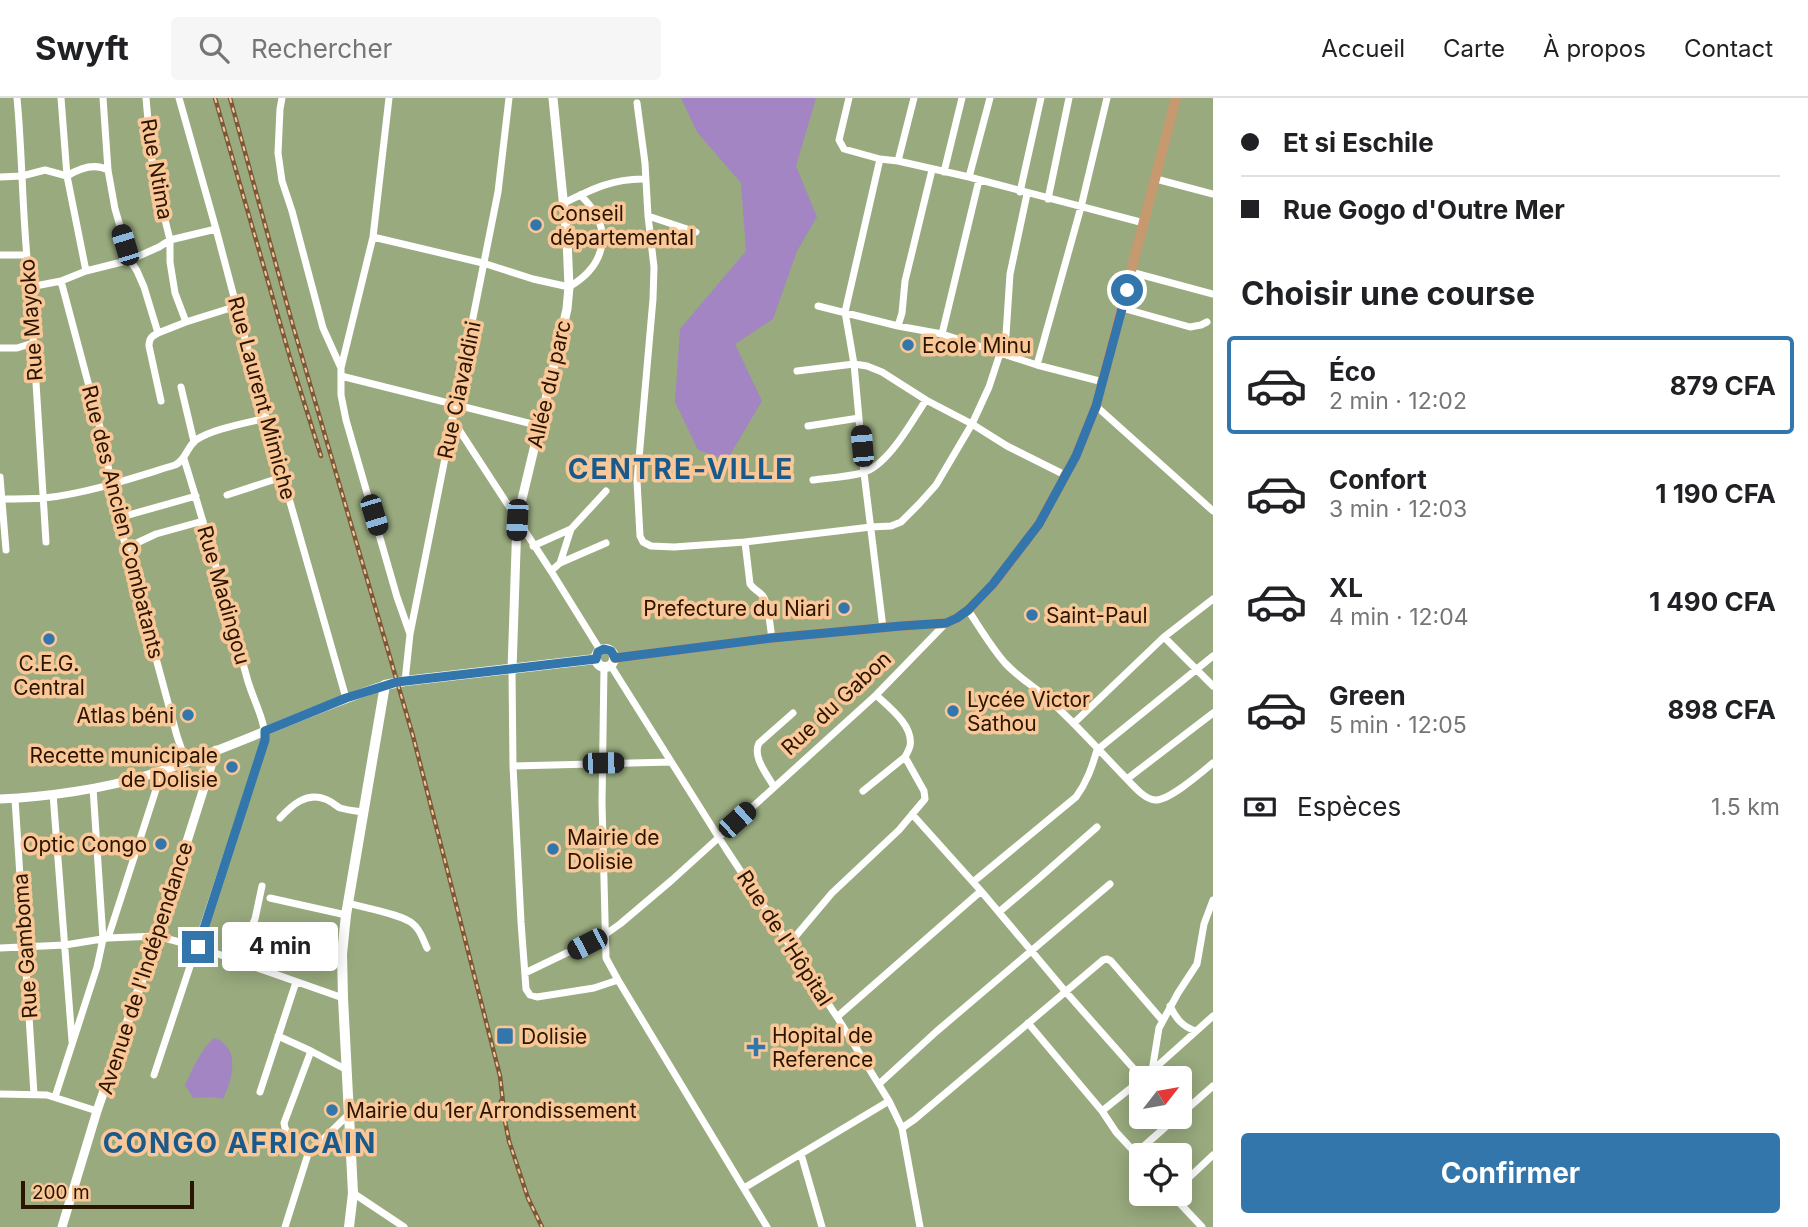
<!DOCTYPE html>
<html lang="fr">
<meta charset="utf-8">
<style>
:root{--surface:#fff;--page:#f6f6f6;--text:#202124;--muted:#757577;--line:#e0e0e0;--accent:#3276ac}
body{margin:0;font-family:Inter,sans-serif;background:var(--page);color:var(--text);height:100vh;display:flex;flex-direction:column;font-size:26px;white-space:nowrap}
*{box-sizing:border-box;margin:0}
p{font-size:23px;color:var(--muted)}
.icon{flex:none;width:38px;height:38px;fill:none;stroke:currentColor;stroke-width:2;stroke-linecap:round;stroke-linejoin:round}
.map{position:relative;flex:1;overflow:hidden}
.drawer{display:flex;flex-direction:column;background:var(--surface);width:595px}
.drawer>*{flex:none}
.top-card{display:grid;align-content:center;height:154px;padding:0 28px;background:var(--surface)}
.needle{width:46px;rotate:59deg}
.buttons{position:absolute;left:1129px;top:968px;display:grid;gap:14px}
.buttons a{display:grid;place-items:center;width:63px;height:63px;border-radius:7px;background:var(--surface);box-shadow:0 4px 18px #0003;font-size:35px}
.scale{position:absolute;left:21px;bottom:18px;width:173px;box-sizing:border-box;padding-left:7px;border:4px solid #2c1500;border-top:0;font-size:19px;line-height:24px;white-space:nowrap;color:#2c1500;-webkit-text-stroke:5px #fac898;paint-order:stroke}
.end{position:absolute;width:32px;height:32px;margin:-16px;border:9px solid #3276ac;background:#fff;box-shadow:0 0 0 4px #fff}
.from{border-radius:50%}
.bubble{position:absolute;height:49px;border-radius:7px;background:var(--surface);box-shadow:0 4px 18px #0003;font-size:23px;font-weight:700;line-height:49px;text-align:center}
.car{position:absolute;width:21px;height:42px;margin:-21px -10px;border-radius:9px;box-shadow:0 0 5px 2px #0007;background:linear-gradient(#222 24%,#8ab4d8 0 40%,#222 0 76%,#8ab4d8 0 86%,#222 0)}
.top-card b{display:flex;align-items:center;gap:24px;height:66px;font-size:26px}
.top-card b+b{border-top:2px solid var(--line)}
.top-card i{width:18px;height:18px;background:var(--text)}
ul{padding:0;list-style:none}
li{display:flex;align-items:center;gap:21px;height:98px;margin:0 14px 10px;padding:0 14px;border:4px solid transparent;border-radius:7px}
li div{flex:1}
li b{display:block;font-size:26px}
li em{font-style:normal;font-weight:700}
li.on{border-color:var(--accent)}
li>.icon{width:63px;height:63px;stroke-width:1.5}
h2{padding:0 28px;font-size:32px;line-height:84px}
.pay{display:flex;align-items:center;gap:18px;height:77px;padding:0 28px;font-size:26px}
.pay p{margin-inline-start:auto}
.cta{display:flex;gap:14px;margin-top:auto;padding:14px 28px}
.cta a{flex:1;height:80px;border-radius:7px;background:var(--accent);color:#fff;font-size:28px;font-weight:700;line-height:80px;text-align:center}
header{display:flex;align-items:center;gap:42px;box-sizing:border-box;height:98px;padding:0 35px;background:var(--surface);border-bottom:2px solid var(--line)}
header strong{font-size:33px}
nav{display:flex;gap:38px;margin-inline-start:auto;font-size:24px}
.search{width:490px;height:63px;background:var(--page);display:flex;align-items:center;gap:18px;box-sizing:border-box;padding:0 24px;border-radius:7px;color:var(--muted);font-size:26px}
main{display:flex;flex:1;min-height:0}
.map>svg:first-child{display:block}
</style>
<header>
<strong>Swyft</strong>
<div class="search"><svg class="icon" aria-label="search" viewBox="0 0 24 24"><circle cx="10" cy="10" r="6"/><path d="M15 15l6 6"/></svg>Rechercher</div>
<nav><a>Accueil</a><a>Carte</a><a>À propos</a><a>Contact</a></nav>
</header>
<main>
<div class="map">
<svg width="1213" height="1129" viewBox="0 0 1213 1129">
<rect width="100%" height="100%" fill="#fac898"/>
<path fill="#99aa7e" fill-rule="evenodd" d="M0 0H1213V1129H0ZM1141 980H1180V1018H1141ZM1141 1057H1180V1096H1141Z"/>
<path fill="#a285c2" d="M681 0H816L796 68 817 119 797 153 773 221 735 246 762 303 727 362 698 352 675 304 680 231 746 153 741 85 697 34Z
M214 940C241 949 233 981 223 1001L213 999 193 1000 185 987C193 970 200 953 214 940Z"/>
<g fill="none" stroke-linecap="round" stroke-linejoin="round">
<path stroke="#fff" stroke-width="7" d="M17 0C23 63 22 126 30 189L46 444
M61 0 67 78 86 173
M103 0 108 72 115 111 130 162 137 173 144 189 158 235 186 224 237 208
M146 0 151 57 157 89 170 142V164L175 195 186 224
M179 0 216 131 266 320 346 600
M282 0 280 11 278 55 282 83 292 113 323 230 341 270V297L346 322 397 499 410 536
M849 0 839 42 844 51 880 61 898 63 969 79 1144 125
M637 5 645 65 648 118 654 169 653 201 637 383 640 438 643 444 651 448 674 449 745 444 871 429 891 428 901 424 919 406 936 387 972 326 1007 348 1065 377
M880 61 845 214 854 266 864 375 883 530
M898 63 914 0
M944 74 962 0
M0 79 22 78 45 72 67 78C80 70 95 65 108 72
M969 79 990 0
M1156 81 1213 96
M1020 94 1041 0
M1048 101 1069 0
M564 105C592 91 614 80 646 81
M648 118 696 134
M373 139 483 165 533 181 569 189C608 166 614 128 580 97
M0 157H26
M1131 174 1213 196
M61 183 102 337 118 420 177 638 186 664
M30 189 61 183 86 173 130 162 159 149 170 142 216 131
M818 208 898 228 942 236 1037 267 1103 284
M1122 210 1190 229 1201 227 1207 224
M898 228 902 215 905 183 932 72
M158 235C152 238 149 240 149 248L161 303
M942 236 979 82
M0 250H17L33 245
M1037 267 1081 109 1107 0
M341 270 373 139 389 0
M797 273 854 266 867 268 882 274 926 302 972 326 989 289 1006 237 1010 176 1027 96
M341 278 540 328
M181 289 194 344
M1096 308 1213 413
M452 321 551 473 600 552
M808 328 859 320
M0 379 6 452
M813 382C829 380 846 379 862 375 888 368 912 323 926 302
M227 397 282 379
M0 401C14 401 29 401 44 400 89 395 132 380 175 367 186 362 186 350 196 342 212 331 246 325 266 320
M118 420 196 398
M745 444 750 486C754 492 759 493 763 498 769 506 770 530 772 540
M533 448 571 431 606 393
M126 450 156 436 203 423
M560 465 606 445
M551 473 560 465 571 431
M968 512C980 530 991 549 1005 565 1018 579 1032 587 1046 599 1073 623 1097 650 1122 676 1130 684 1143 701 1155 702 1169 703 1202 674 1213 665
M1164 539 1213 588
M611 568 726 751 837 919 889 1003 902 1030 920 1129
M604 569 602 705 606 860 618 882 767 1129
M512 572 513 668 521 824 526 891 530 897 537 899 594 890 618 882
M405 583 410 536 498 94 509 0
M1074 625 1164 539 1213 501
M513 668 671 664
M1127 681 1213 615
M774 689C767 676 752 659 759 645L793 615
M863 693 905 659
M53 696 72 943
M15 701 34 996
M912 716 981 793 1065 893 1142 980
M280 720C292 707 306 694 325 701 331 703 335 707 340 710 347 712 356 713 363 714
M973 784 1076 699C1087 684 1092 669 1097 652L1213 558
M270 800 346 817
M348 805C364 810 402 816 413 826 421 832 423 842 427 850
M999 814 1038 781 1097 729
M108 840 162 673
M789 846 832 795 899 732 925 701 924 693 905 659C907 655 909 652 910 648 914 628 889 609 876 597
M0 850 65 847 108 840 157 838 198 849 343 900
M237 863 255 821 262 788
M525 875 606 836 620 826 672 782 876 597 946 525
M1170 908C1176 921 1183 929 1196 933
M837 919 981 793
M1028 925 1102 1013 1116 1034 1141 1061
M278 938 311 953 347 972
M1152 973 1159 930 1178 895 1197 866 1204 826 1213 802
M154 977 265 642C266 624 252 599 247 580 227 507 207 434 184 361
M1144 980 1213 918
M879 986 937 933 1110 786
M260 994 296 884
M0 996 47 997 97 1013
M55 999 97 869 103 841 93 690
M1102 1013 1141 982
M1180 1017 1213 988
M902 1030 915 1021 1103 862 1107 861 1111 863 1162 922
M1136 1055 1178 1018
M308 1056C298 1047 286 1040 284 1025L311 953
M801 1056 822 1129
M1180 1088 1213 1057
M744 1090 889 1003
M353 1095 404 1129
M1171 1096 1202 1129
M285 1129 308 1056 350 1015"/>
<path stroke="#fff" stroke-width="9" d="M512 572 517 422 555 263 567 211 569 189 567 141 553 0
M0 701C46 699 104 691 148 677 229 652 305 613 385 587
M62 1129 97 1013 157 838 216 652"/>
<path stroke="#fff" stroke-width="10" d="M596 560a9 9 0 1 1 18 0a9 9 0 1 1-18 0Z
M349 1129 353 1095 343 900 342 856 346 817 385 587 405 583 596 561"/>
<path stroke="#c69a6e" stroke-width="10" d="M615 560 772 540 901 528 946 525 957 520 968 512 993 487 1039 426 1076 358 1096 308 1176 0"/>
<defs>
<path id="rail" d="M215 0 291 263 321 358
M230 0 293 228 413 638 500 978 504 1013
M501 1003 509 1043 528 1100 542 1129"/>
</defs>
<use href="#rail" stroke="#7a593a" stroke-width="4.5"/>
<use href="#rail" stroke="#fac898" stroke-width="2" stroke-dasharray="5" stroke-linecap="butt"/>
</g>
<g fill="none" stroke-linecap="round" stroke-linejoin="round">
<path stroke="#3276ac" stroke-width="9" d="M198 849 265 642V633L346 600 397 584 596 561 598 554 604 551 611 553 615 560 772 540 901 528 946 525 957 520 968 512 993 486 1039 426 1076 358 1096 308 1127 192"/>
</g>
<g fill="#3276ac" stroke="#fac898" stroke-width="2.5">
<circle cx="536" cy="127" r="7"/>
<circle cx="908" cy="247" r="7"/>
<circle cx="844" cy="510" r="7"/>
<circle cx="1032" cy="517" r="7"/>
<circle cx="49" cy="541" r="7"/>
<circle cx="953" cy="613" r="7"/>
<circle cx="188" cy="617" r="7"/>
<circle cx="232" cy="669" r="7"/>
<circle cx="161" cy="746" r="7"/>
<circle cx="553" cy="751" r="7"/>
<rect x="496" y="929" width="18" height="18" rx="3.5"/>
<path d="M752.5 938.5h7v7h7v7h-7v7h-7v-7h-7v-7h7z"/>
<circle cx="332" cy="1012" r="7"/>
</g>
<g text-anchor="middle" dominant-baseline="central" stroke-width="7" stroke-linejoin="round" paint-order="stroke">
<g font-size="21" fill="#2c1500" stroke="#fac898">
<text transform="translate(157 71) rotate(80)">Rue Ntima</text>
<text transform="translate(31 222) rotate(-94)">Rue Mayoko</text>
<text transform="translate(549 286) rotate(-77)">Allée du parc</text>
<text transform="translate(459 292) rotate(-78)">Rue Ciavaldini</text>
<text transform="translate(262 300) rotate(75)">Rue Laurent Mimiche</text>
<text transform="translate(123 424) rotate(76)">Rue des Ancien Combatants</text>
<text transform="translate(224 497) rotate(74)">Rue Madingou</text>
<text transform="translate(836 605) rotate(-43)">Rue du Gabon</text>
<text transform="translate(785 840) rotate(57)">Rue de l'Hôpital</text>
<text transform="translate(25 848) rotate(-94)">Rue Gamboma</text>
<text transform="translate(145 870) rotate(-72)">Avenue de l'Indépendance</text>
</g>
<g font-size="21" fill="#2c1500" stroke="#fac898" text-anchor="start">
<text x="550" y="115">Conseil<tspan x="550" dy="24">départemental</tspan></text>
<text x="922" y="247">Ecole Minu</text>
<text x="830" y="510" text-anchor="end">Prefecture du Niari</text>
<text x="1046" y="517">Saint-Paul</text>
<text x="49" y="565" text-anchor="middle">C.E.G.<tspan x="49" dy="24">Central</tspan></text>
<text x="967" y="601">Lycée Victor<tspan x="967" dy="24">Sathou</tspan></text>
<text x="174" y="617" text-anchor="end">Atlas béni</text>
<text x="218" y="657" text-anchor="end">Recette municipale<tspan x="218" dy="24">de Dolisie</tspan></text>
<text x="567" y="739">Mairie de<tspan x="567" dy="24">Dolisie</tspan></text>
<text x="147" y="746" text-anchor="end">Optic Congo</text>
<text x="772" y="937">Hopital de<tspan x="772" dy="24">Reference</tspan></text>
<text x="521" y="938">Dolisie</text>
<text x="346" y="1012">Mairie du 1er Arrondissement</text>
</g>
<g font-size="28" font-weight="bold" letter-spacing="2" fill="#1a5a8a" stroke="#fac898">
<text x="681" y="371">CENTRE-VILLE</text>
<text x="240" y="1045">CONGO AFRICAIN</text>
</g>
</g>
</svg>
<div class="buttons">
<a><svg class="needle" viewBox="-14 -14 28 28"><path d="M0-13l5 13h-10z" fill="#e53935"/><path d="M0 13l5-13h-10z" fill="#757577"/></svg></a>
<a><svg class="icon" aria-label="locate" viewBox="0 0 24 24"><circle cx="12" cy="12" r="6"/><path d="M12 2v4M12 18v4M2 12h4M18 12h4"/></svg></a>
</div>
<div class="scale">200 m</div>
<i class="end from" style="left:1127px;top:192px"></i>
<i class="end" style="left:198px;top:849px"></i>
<div class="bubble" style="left:222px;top:824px;width:116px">4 min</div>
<i class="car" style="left:125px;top:147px;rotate:343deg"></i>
<i class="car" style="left:862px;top:348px;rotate:355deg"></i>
<i class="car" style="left:374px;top:417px;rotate:163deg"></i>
<i class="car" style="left:517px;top:422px;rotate:183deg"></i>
<i class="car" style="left:603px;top:665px;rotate:89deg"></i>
<i class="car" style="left:737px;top:722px;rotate:48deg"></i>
<i class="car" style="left:587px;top:846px;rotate:243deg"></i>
</div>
<section class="drawer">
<div class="top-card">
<b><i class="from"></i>Et si Eschile</b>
<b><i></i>Rue Gogo d'Outre Mer</b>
</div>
<h2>Choisir une course</h2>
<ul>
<li class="on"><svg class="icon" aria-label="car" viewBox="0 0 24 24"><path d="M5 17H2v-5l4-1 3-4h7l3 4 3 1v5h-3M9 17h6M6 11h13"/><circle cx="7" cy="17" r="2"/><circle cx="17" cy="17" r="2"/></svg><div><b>Éco</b><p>2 min · 12:02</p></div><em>879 CFA</em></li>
<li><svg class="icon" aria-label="car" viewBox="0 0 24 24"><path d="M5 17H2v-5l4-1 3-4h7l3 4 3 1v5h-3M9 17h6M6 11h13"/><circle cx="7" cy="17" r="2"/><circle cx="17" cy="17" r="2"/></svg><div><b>Confort</b><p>3 min · 12:03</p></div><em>1 190 CFA</em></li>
<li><svg class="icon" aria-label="car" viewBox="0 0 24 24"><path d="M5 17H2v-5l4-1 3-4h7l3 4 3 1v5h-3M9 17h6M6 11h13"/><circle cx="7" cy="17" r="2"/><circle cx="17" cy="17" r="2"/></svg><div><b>XL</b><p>4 min · 12:04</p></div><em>1 490 CFA</em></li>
<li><svg class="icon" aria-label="car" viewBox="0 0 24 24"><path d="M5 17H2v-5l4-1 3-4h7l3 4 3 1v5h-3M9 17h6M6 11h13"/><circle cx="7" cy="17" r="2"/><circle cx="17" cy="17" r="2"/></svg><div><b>Green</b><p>5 min · 12:05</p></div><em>898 CFA</em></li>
</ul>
<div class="pay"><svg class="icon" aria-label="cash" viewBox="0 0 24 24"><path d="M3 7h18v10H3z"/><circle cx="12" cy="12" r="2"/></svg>Espèces<p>1.5 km</p></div>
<div class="cta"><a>Confirmer</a></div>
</section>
</main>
